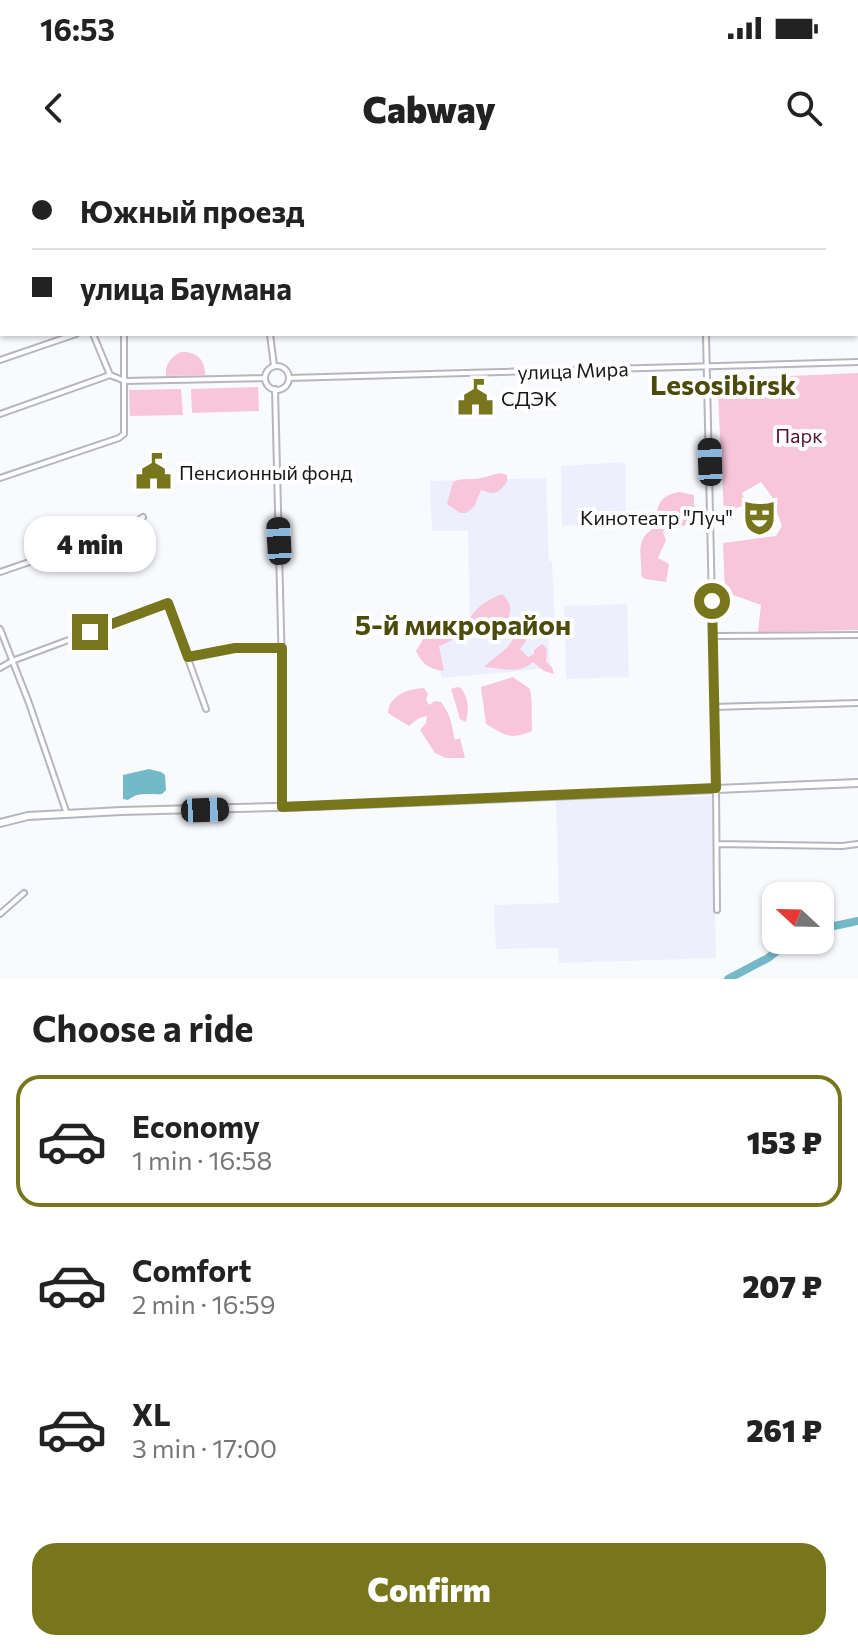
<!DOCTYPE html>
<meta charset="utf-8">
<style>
:root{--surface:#fff;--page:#f2f2f2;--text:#222;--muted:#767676;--line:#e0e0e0;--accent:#78761c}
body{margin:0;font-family:Commissioner,sans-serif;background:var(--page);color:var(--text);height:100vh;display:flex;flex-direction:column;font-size:30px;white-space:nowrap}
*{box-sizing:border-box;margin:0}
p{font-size:26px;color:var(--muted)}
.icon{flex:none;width:44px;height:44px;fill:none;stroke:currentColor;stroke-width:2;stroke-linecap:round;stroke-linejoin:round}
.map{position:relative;height:819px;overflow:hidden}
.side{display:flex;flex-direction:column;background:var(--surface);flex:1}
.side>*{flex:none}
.hud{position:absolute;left:0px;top:0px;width:858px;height:176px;box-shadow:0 2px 6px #0004;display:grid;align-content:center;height:176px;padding:0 32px;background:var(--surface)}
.needle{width:52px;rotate:292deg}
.fabs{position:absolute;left:762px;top:722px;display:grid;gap:16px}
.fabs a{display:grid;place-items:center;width:72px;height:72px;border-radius:16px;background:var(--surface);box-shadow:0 2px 6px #0004;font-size:40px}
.end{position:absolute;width:36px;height:36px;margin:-18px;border:10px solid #78761c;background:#fff;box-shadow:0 0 0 4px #fff}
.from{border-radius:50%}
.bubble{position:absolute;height:56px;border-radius:24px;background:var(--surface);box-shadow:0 2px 6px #0004;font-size:26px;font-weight:800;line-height:56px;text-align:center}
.car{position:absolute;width:24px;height:48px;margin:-24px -12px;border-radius:10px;box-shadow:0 0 6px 2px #0007;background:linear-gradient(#222 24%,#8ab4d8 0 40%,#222 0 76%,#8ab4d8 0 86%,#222 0)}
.hud b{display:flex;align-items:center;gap:28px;height:76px;font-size:30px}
.hud b+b{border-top:2px solid var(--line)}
.hud i{width:20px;height:20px;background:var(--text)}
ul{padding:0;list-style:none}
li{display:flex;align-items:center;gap:24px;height:132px;margin:0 16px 12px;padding:0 16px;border:4px solid transparent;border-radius:24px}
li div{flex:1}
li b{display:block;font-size:30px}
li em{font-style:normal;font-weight:800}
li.on{border-color:var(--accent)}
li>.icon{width:72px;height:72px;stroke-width:1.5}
h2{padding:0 32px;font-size:36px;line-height:96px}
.button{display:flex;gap:16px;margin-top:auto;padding:16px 32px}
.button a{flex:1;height:92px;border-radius:24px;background:var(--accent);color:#fff;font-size:32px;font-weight:800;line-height:92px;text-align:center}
.status{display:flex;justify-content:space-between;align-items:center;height:56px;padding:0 40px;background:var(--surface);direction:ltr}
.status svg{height:22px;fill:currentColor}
header{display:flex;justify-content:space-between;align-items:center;height:104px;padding:0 32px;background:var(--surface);font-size:36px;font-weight:800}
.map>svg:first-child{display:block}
</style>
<div class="status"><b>16:53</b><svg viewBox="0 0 49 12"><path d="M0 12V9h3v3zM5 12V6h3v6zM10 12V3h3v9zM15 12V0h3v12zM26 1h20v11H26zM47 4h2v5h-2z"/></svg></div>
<header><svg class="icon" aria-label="back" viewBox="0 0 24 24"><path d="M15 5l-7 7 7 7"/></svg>Cabway<svg class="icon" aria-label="search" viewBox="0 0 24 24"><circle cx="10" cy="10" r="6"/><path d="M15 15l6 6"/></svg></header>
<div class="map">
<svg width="858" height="819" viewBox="0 0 858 819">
<rect width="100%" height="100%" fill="#f9fafe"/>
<path fill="#eeeffd" d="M3 0H45V2H2V106L0 107V1Z
M625 302 626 364 562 366 561 306Z
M546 318 549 401H552L555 467 548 471 550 508 442 518 435 487 470 466 468 371H432L430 321Z
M627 444 629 517 566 519 564 446Z
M712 636 716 798 559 803 558 788 496 789 494 745 559 743 556 640Z"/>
<path fill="#f8c6da" d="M181 192C196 191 206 200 205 215L166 216C165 205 170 197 181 192Z
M858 213V470L758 472 761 445 725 432 723 383 776 376 782 366 772 337 761 322 742 333 746 344 724 354 718 237 748 218Z
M258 227 259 251 192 253 191 229Z
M181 229 183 255 130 256 129 230Z
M500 313 507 315V322C498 333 495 336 481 330L474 347 466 353H460L447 344 453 322C461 318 465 320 473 319 481 319 491 315 500 313Z
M680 332 694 335V344L696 352 692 365 666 367 663 372 666 380 658 398 669 404 666 422 645 419 641 416C643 400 634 381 651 370 660 351 653 336 680 332Z
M502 434C516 447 511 460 496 470L478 459C463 470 457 480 439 486L444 511C429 509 423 505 416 491L424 478 464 469C475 448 481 443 502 434Z
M512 460 520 463 528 468 526 481 520 489 528 497 534 494V490L542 484 547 489 546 502 552 507 554 514 544 511 533 502C519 515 501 508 484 507 494 496 510 490 514 476L509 470Z
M513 517 530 529C533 543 531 556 532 571 510 580 506 576 486 564L481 527Z
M457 527 461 528C469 540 469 548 466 562L460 559 451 529Z
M424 528 428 534 426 540 429 545 435 541 441 542C452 557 451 563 455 580L460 578 465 598H446L435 593 420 570 426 563 427 556 419 558 409 566 388 553C389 535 408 529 424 528Z"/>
<path fill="#73b9c8" d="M149 609 161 612 165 615 166 630 162 634C149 635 139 631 128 640L123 639V615Z"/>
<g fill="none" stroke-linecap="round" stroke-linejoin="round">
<path stroke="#73b9c8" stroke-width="8" d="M820 769 858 761
M728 819 768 798 791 780"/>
<defs>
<path id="minor" d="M120 0V2
M264 0V2
M702 0V2
M0 144 2 143
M93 174 110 215
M270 174 274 206
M706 174 716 628 717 750
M0 200 76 174
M265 218a12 12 0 1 1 24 0a12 12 0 1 1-24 0Z
M289 218 858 202
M275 229 282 511V647
M0 254 110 215 125 221 265 218
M0 318 119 278 124 274V174
M0 412 123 370 143 357
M0 469 29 543 67 654
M713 476 858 475
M188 497 235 488H280
M0 508 12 501 168 443 206 549
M714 547 858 543
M717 684 842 686 858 684
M0 754 24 733"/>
<path id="primary" d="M0 663 28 656 121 651 315 646 858 623"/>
</defs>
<use href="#minor" stroke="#b5b6bf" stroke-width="8"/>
<use href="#primary" stroke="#b5b6bf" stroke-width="10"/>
<use href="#minor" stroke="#fff" stroke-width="4"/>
<use href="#primary" stroke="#fff" stroke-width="6"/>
</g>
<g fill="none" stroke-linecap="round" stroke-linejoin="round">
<path stroke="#78761c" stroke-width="10" d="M90 472 168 443 188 497 235 488H282V647L716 628 712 441"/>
</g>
<defs>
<symbol id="civic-bare" viewBox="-9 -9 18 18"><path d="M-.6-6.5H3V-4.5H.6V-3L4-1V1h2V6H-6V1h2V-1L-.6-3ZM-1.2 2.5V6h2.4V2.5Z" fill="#78761c" stroke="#fff" stroke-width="2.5" paint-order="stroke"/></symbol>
<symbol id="theatre-bare" viewBox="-9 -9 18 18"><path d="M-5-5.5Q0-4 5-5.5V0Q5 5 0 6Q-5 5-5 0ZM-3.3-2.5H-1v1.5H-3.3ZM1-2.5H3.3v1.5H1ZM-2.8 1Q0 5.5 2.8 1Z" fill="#78761c" stroke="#fff" stroke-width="2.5" paint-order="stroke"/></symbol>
</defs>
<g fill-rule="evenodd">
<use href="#civic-bare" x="450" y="212" width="51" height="51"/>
<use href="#civic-bare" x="128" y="286" width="51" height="51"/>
<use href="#theatre-bare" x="734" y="332" width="51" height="51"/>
</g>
<g text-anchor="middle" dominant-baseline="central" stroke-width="8" stroke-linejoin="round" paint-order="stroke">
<g font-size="20" fill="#18181c" stroke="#fff">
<text transform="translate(573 210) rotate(-2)">улица Мира</text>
</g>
<g font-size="20" fill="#18181c" stroke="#fff" text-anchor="start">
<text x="501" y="238">СДЭК</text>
<text x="179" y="312">Пенсионный фонд</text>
<text x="733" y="357" text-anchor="end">Кинотеатр "Луч"</text>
</g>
<g font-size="20" fill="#561437" stroke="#fff">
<text x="799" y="275">Парк</text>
</g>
<g font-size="28" font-weight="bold" fill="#4c4b0c" stroke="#fff">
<text x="723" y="224">Lesosibirsk</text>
<text x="463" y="464">5-й микрорайон</text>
</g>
</g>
</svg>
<div class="fabs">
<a><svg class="needle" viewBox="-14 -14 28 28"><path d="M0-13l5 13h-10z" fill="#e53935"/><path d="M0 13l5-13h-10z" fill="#767676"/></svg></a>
</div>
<i class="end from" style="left:712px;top:441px"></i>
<i class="end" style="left:90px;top:472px"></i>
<div class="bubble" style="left:24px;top:356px;width:132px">4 min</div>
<i class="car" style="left:710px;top:302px;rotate:358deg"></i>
<i class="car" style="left:279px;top:381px;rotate:357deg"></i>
<i class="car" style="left:205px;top:650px;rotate:88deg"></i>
<div class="hud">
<b><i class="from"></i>Южный проезд</b>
<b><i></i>улица Баумана</b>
</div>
</div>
<section class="side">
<h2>Choose a ride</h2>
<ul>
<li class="on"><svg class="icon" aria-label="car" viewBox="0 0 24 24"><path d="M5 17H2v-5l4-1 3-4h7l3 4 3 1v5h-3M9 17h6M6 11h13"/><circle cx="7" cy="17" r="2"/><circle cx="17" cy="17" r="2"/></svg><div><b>Economy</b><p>1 min · 16:58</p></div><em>153 ₽</em></li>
<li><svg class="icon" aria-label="car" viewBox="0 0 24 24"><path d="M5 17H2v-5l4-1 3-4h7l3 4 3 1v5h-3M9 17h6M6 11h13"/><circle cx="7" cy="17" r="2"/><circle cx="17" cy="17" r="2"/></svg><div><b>Comfort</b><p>2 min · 16:59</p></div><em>207 ₽</em></li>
<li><svg class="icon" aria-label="car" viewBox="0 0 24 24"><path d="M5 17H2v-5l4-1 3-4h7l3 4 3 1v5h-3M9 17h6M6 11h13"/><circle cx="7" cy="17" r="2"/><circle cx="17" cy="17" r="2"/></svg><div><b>XL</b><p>3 min · 17:00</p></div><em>261 ₽</em></li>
</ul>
<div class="button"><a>Confirm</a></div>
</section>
